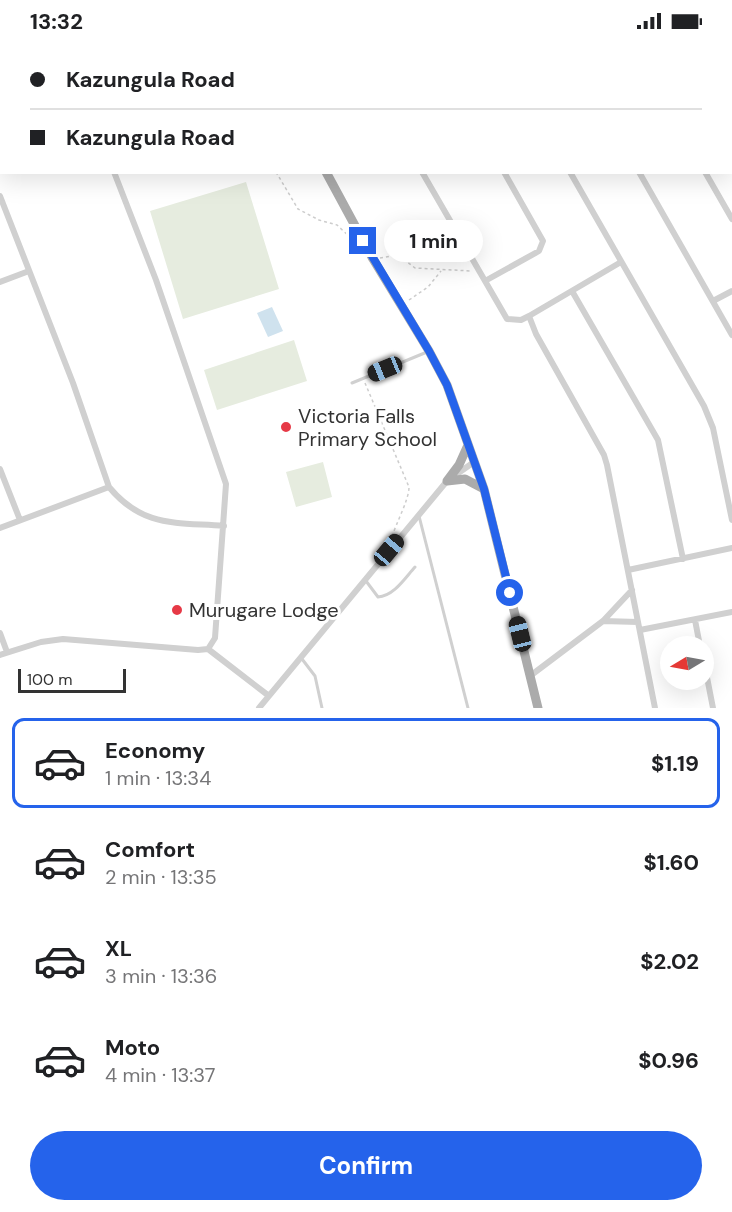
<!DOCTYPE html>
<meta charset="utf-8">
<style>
:root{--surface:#fff;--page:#f6f6f6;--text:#202124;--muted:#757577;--line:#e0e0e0;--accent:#2563eb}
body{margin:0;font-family:"DM Sans",sans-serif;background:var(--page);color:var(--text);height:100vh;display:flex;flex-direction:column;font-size:22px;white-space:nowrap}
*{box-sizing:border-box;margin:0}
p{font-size:20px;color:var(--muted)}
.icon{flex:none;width:33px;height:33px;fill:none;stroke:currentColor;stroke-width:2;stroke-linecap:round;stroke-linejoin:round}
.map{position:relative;height:666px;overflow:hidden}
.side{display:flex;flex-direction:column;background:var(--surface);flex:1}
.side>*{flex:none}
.guide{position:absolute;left:0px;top:0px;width:732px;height:132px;box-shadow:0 6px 24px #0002;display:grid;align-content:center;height:132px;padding:0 30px;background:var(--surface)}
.needle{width:39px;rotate:260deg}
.tools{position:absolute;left:660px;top:594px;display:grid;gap:12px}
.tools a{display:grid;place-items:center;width:54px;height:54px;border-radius:50%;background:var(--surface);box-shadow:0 6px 24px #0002;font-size:30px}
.scale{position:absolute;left:18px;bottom:15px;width:108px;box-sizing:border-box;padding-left:6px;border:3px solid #333;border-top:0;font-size:16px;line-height:21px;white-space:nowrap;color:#333;-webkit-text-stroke:4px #fff;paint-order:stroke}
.end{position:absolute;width:27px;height:27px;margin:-14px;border:8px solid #2563eb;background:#fff;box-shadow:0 0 0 3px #fff}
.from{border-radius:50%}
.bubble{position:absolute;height:42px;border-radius:21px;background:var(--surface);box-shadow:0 6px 24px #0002;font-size:20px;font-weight:700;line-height:42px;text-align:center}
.car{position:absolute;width:18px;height:36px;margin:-18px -9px;border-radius:8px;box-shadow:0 0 4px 2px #0007;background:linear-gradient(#222 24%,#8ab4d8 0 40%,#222 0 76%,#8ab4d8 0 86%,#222 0)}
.guide b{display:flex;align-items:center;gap:21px;height:57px;font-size:22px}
.guide b+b{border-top:2px solid var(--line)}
.guide i{width:15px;height:15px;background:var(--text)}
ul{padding:10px 0 0;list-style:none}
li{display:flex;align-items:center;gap:18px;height:90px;margin:0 12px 9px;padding:0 18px;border:3px solid transparent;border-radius:12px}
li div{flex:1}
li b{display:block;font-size:22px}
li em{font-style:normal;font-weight:700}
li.current{border-color:var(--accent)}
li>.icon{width:54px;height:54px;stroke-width:1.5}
.button{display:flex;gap:12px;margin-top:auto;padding:12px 30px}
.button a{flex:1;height:69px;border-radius:36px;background:var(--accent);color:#fff;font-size:24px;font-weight:700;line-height:69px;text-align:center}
.status{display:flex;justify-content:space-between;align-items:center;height:42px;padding:0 30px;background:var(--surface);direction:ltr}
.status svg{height:16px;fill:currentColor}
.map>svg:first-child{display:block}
</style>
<div class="status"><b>13:32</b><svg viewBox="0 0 49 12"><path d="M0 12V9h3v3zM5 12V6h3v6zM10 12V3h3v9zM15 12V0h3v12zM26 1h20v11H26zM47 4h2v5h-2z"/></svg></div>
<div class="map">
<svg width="732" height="666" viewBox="0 0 732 666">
<rect width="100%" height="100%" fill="#fff"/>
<path fill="#e6ecdf" d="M246 140 279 247 183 277 150 169Z
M294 298 307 339 217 368 204 328Z
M323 420 332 455 296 465 286 430Z"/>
<path fill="#cfe2ee" d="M272 265 283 289 268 295 257 271Z"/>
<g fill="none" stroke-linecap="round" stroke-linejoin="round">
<path stroke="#cdcdcd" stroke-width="1.5" stroke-dasharray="3 3" stroke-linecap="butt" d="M276 130 298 167 319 178 337 183 353 198
M380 216 392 214 406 219 415 226 471 229
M409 258 428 245 441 229
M365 341 409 445C409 458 396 481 392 495"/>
<path stroke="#d0d0d0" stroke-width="3" d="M352 341 427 310
M419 474 468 666
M366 539 378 555C394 554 405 536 415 525
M302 617 315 634 322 666"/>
<path stroke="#d0d0d0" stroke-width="6" d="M28 0V2
M155 0V2
M345 0 346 2
M429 0 430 2
M501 0V2
M567 0V2
M632 0V2
M392 2 395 0
M730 20H732
M730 75H732
M0 106H2
M114 130 156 238 226 442 215 596 208 607
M422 130 507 277 521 278 529 274 621 220
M570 130 704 364 713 386 732 478
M639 130 732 293
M705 130 732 177
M0 154 73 341 109 445
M485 239 539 209 543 199 504 130
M0 240 29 229
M572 249 658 398 683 517
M713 259 732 249
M529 274 536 292 604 413 607 423 655 666
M0 427 20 478
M0 486 109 445C143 486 176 480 224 484
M628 528 732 506
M695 578 700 604
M603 579 638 580
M640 588 732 570
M0 591 7 610
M0 613 41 600 63 597 198 608 208 607 269 654
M704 620 713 666
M530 634 603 579 632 548
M259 666 447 439 474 420"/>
<path stroke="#bdbdbd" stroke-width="8" d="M291 2 293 0"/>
<path stroke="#ababab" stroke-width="9" d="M252 0V2
M326 130 373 217 429 309 447 343 484 447 538 666
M447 439 459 423 468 403
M447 439 465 437 484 447"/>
</g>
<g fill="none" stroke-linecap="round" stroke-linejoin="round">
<path stroke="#2563eb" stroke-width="8" d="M363 199 429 309 447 343 484 447 510 551"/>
</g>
<g fill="#e63946" stroke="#fff" stroke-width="2">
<circle cx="286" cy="385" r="6"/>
<circle cx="177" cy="568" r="6"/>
</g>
<g text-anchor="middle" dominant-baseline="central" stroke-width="6" stroke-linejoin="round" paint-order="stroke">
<g font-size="20" fill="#333" stroke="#fff" text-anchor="start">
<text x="298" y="374">Victoria Falls<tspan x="298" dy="23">Primary School</tspan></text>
<text x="189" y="568">Murugare Lodge</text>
</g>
</g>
</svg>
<div class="tools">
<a><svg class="needle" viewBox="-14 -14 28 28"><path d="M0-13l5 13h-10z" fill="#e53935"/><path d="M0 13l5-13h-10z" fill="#757577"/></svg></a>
</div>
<div class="scale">100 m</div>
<i class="end from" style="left:510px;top:551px"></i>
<i class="end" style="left:363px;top:199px"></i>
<div class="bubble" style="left:384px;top:178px;width:99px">1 min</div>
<i class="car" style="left:385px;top:327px;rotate:248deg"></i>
<i class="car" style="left:389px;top:508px;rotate:40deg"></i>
<i class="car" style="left:520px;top:592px;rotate:346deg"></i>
<div class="guide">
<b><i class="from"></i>Kazungula Road</b>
<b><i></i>Kazungula Road</b>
</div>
</div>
<section class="side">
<ul>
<li class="current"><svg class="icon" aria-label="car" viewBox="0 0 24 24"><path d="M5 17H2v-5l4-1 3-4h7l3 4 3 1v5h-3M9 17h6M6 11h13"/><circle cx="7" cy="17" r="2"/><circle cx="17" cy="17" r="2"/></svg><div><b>Economy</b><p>1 min · 13:34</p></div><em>$1.19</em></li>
<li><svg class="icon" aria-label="car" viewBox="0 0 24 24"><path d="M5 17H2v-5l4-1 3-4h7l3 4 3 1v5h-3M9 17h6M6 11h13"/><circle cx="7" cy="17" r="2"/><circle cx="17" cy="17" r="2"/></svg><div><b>Comfort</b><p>2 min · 13:35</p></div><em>$1.60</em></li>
<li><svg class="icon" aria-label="car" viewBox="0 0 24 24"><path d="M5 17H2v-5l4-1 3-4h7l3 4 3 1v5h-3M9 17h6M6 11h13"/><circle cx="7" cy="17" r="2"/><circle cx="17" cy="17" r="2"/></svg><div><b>XL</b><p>3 min · 13:36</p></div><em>$2.02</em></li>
<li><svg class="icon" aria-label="car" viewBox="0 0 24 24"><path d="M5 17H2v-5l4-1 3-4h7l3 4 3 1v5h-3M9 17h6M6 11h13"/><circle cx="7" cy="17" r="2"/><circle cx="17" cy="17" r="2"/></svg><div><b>Moto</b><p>4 min · 13:37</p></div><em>$0.96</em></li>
</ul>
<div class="button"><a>Confirm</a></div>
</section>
